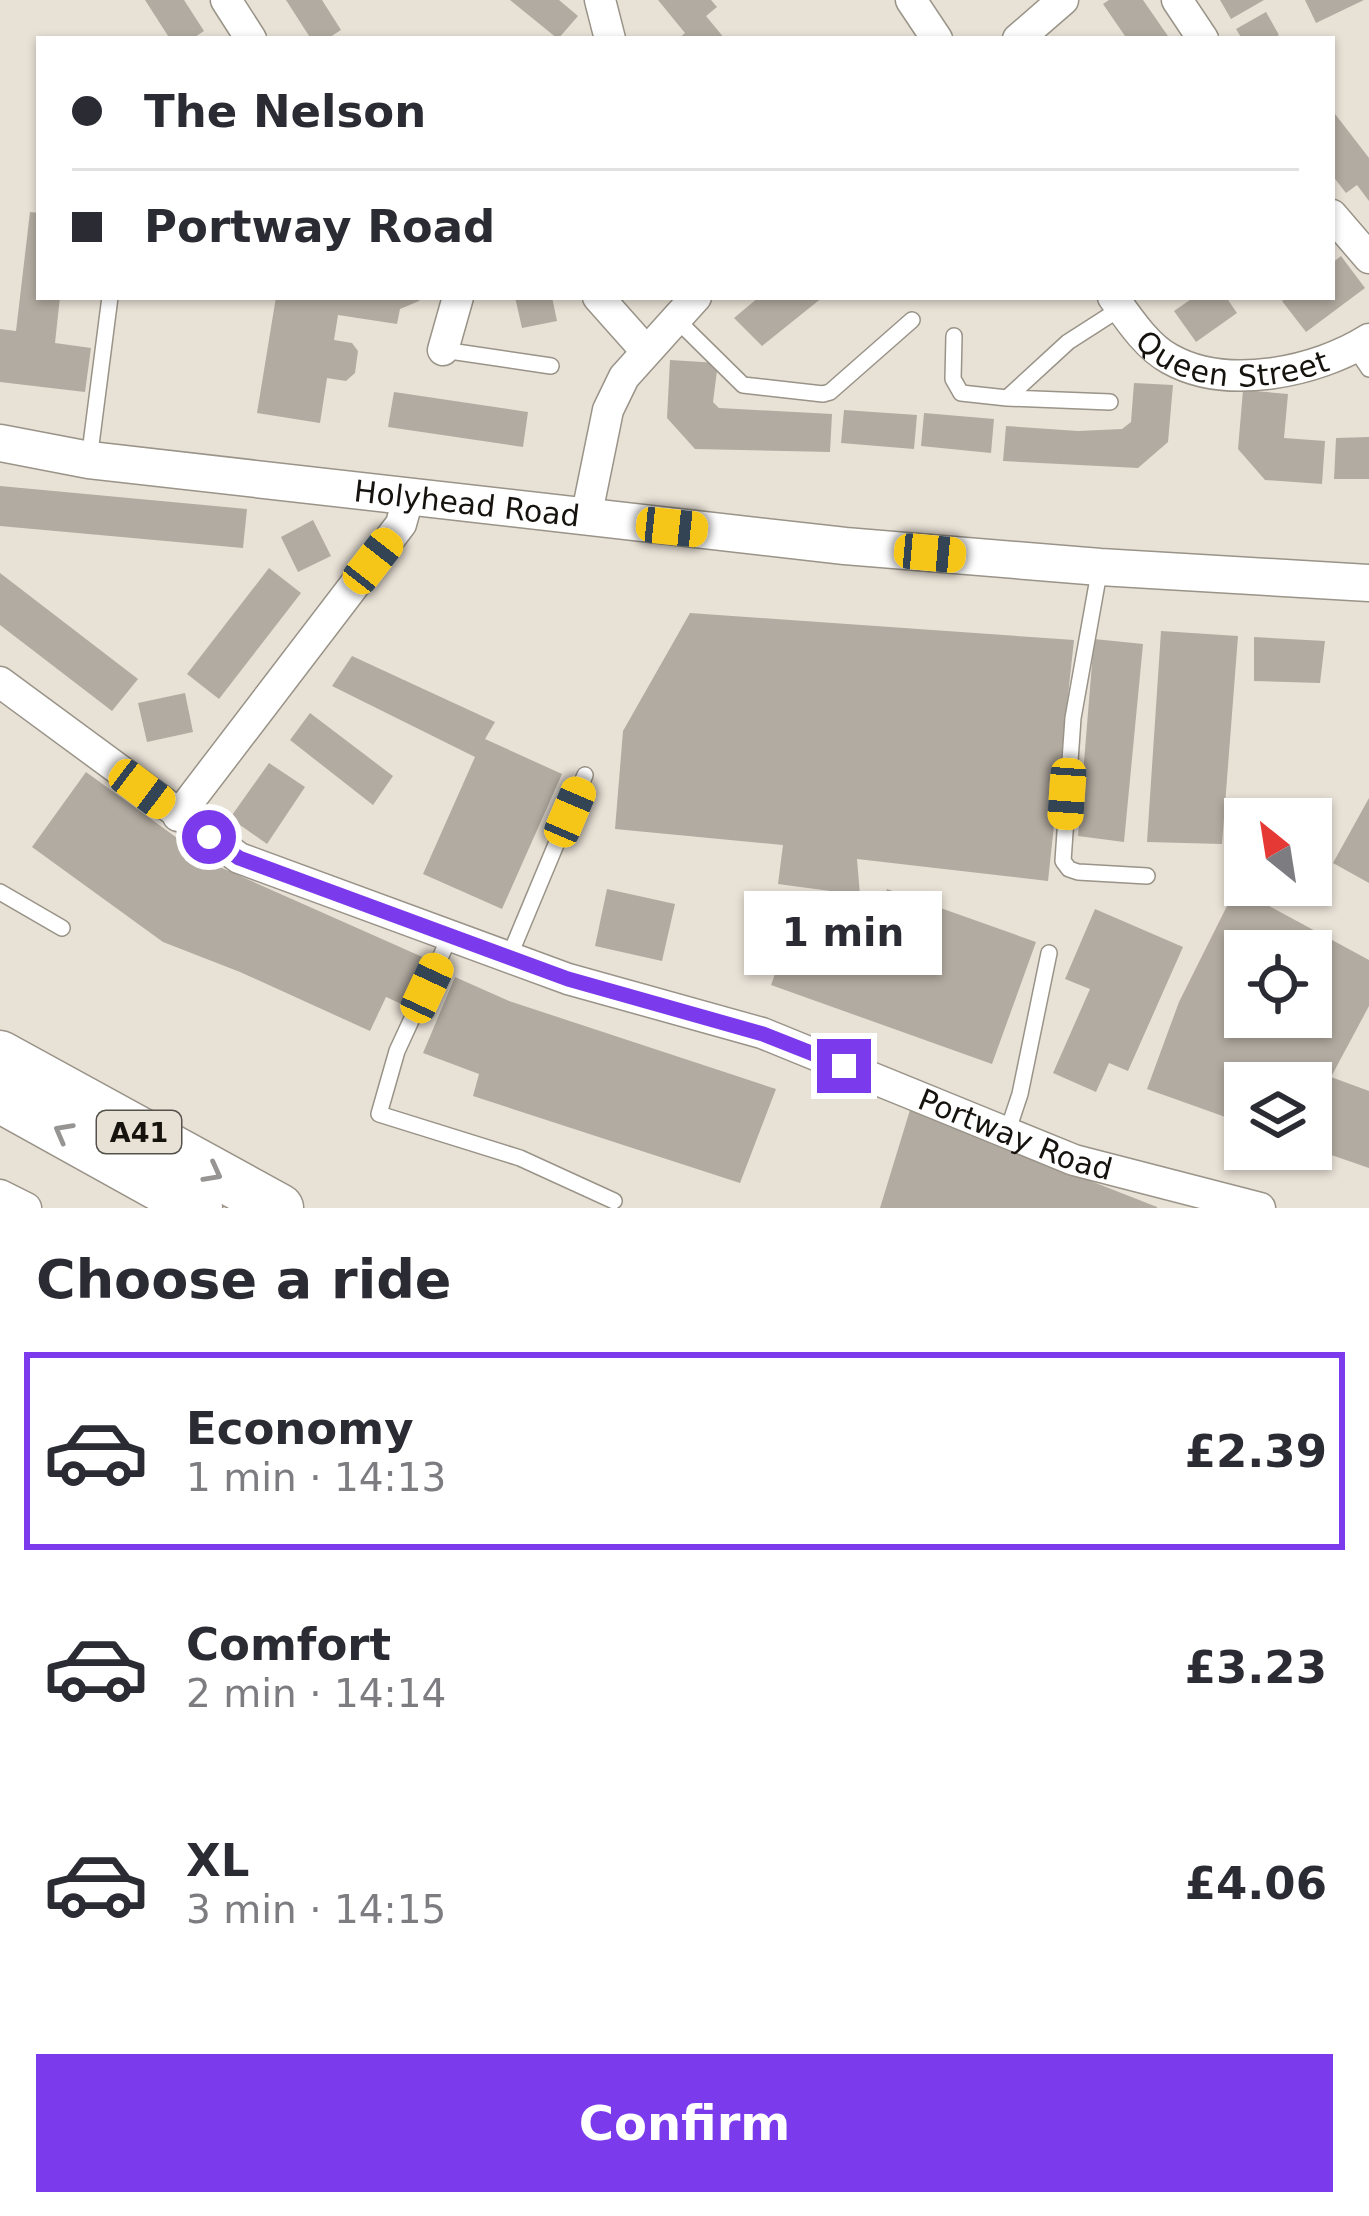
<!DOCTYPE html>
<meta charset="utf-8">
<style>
:root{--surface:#fff;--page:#f2f2f3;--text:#2b2b33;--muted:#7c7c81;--line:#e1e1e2;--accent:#7c3aed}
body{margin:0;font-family:"DejaVu Sans",sans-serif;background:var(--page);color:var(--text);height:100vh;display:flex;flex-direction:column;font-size:45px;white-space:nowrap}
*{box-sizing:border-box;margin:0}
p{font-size:39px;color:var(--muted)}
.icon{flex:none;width:66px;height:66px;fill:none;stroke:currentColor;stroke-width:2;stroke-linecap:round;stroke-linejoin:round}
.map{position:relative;height:1208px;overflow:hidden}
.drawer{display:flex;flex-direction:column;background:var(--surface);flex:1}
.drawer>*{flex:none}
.top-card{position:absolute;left:36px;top:36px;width:1299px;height:264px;border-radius:0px;box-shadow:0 3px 9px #0004;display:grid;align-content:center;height:264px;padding:0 36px;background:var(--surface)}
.needle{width:78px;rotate:330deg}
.fabs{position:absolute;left:1224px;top:798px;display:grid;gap:24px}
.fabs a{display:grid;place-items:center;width:108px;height:108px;border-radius:0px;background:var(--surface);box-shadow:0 3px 9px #0004;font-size:60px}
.end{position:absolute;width:54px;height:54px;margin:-27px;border:15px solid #7c3aed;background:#fff;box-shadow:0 0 0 6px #fff}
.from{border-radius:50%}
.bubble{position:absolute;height:84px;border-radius:0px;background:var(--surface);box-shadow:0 3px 9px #0004;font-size:39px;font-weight:800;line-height:84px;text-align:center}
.car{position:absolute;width:36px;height:72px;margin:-36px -18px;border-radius:15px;box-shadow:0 0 9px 3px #0007;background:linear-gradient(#f5c518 24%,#345 0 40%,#f5c518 0 76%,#345 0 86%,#f5c518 0)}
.top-card b{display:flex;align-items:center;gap:42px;height:114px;font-size:45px}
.top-card b+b{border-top:3px solid var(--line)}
.top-card i{width:30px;height:30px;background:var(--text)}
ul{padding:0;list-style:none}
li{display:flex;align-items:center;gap:36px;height:198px;margin:0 24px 18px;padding:0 12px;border:6px solid transparent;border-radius:0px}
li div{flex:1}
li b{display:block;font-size:45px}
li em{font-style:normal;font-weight:800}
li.current{border-color:var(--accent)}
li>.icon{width:108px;height:108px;stroke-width:1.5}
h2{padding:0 36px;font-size:54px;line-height:144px}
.button{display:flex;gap:24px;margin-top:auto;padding:24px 36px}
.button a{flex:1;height:138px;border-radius:0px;background:var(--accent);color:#fff;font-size:48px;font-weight:800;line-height:138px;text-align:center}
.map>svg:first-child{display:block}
</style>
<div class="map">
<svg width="1369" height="1208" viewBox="0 0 1369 1208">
<rect width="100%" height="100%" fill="#e8e1d6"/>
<path fill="#b2aba1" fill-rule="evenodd" d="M145 0H184L204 31 192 39H170Z
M286 0H322L341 30 327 39H311Z
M510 0H559L578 16 558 39Z
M658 0H711L717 7 706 16 725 39H678L685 33Z
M1109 0H1143L1170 39H1127L1103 4Z
M1220 0H1264L1231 19Z
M1305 0H1364L1316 23Z
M1266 12 1279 35 1272 39H1242L1236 29Z
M1332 110 1369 158V201L1357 185 1346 193 1332 175Z
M30 212 39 213V297H60L55 343 91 348 85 392 0 382V329L16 331Z
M1341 256 1365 288 1306 332 1282 301 1287 297H1332V263Z
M276 297H420L419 301 400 309 397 324 338 315 334 340 352 343 358 351 355 373 346 381 327 378 320 423 257 413Z
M515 297H552L557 321 522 328Z
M759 297H823L762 346 734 318Z
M1194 297H1226L1237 313 1196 342 1174 311Z
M670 360 718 363 713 402 719 408 832 414 830 452 695 449 667 418Z
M1134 383 1173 385 1168 442 1138 468 1003 461 1006 426 1078 431 1122 429 1131 422Z
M1243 390 1288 394 1284 438 1325 441 1322 484 1265 480 1238 449Z
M394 392 528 412 523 447 388 427Z
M844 410 917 415 914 449 841 443Z
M924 413 994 419 991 453 921 446Z
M1369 437V479H1334L1336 438Z
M0 486 247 509 243 548 0 526Z
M313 520 331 556 298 572 281 537Z
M269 568 301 593 219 699 187 674Z
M0 573 138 679 112 711 0 625Z
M690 613 1074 640 1048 881 857 859 860 895 778 884 783 845 615 829 623 731Z
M1161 631 1238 636 1222 844 1147 842Z
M1254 637 1325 641 1320 683 1254 681Z
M1094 639 1143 644 1124 842 1078 836Z
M352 656 495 722 485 739 562 774 502 909 423 874 475 757 332 686Z
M185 693 193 732 147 742 138 703Z
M310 713 393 776 373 805 290 740Z
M269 763 305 787 267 844 230 818Z
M86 772 213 864 427 959 406 1006 386 997 370 1031 240 972 163 942 32 847Z
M1369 798V883L1333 863Z
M1236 888 1369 960V1006L1331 1077 1369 1091V1168L1311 1148V1083H1245V1124L1147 1089 1179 1002ZM1245 951H1311V1017H1245Z
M607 889 675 904 662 961 595 946Z
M887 889 1036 942 992 1064 771 985 800 906 871 931Z
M1095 909 1183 947 1128 1071 1109 1063 1096 1092 1053 1073 1090 989 1065 979Z
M455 977 509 1001 776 1089 740 1183 473 1096 479 1074 423 1053Z
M910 1110 1157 1207V1208H880Z"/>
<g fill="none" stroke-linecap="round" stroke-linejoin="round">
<defs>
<path id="service" d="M676 319 743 385 823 394 830 392 912 320
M954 336 953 379 961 393 1007 398 1068 342 1121 308
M1355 348 1369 369
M443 350 551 366
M1007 398 1110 402
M89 460 110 297
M1100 567 1073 718 1063 861 1069 869 1078 872 1147 876
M0 892 62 928
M451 934 397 1051 379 1114 520 1158 614 1201
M509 957 585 775
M1007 1133 1020 1094 1049 953"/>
<g id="minor">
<path d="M226 0 251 39"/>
<path d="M600 0 610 39"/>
<path d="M911 0 937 39"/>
<path d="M1177 0 1203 39"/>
<path d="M1018 39 1063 0"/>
<path d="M1332 215 1369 258"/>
<path d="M598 297 646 351"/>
<path id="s1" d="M1113 297C1128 318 1147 347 1170 359 1227 391 1317 372 1369 339"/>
<path d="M443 350 458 297"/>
<path d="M586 518 608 410 624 377 696 297"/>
<path id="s2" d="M0 682 239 858 568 979 762 1033 1074 1160 1260 1208"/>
<path d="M178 816 401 524 409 495"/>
<path d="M0 1195 26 1208"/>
</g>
<g id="tertiary">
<path id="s3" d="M0 443 89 460 845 546 1100 567 1369 583"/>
</g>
<path id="trunk" d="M0 1055 279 1208
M0 1098 198 1208"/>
</defs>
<use href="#service" stroke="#999388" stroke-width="18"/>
<use href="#minor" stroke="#999388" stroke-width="33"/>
<use href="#tertiary" stroke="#999388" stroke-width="39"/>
<use href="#trunk" stroke="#999388" stroke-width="51"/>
<use href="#service" stroke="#fff" stroke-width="15"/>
<use href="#minor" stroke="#fff" stroke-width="30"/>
<use href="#tertiary" stroke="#fff" stroke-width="36"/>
<use href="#trunk" stroke="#fff" stroke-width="48"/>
</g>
<defs><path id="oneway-chevron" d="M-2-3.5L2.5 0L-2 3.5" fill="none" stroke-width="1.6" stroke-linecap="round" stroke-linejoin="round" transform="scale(3)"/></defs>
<g stroke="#969593">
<use href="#oneway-chevron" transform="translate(63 1132) rotate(-151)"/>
<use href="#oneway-chevron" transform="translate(213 1173) rotate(28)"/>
</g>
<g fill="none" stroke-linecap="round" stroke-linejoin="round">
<path stroke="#7c3aed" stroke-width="15" d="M209 837 239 858 568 979 763 1034 844 1066"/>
</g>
<g text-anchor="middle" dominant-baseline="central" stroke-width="9" stroke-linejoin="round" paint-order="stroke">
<rect fill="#e8e1d6" stroke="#55514b" stroke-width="3" x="97" y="1111" width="84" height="42" rx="9"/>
<g font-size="27" font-weight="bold" fill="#16130f">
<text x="139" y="1132">A41</text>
</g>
<g font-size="30" fill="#16130f" stroke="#e8e1d6">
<text stroke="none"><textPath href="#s1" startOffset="147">Queen Street</textPath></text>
<text stroke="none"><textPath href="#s3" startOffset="471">Holyhead Road</textPath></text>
<text stroke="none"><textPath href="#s2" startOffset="1122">Portway Road</textPath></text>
</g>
</g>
</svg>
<div class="fabs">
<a><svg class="needle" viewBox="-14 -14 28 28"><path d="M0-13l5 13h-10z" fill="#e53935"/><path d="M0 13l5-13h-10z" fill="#7c7c81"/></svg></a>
<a><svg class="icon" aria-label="locate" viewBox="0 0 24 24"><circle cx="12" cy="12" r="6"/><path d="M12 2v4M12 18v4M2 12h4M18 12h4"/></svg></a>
<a><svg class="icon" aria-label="layers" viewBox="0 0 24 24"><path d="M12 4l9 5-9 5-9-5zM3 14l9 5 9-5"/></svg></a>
</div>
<i class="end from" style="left:209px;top:837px"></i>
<i class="end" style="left:844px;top:1066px"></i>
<div class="bubble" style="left:744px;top:891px;width:198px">1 min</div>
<i class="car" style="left:672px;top:527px;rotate:96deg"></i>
<i class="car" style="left:930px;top:553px;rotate:95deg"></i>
<i class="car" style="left:373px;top:561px;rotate:38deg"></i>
<i class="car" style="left:142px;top:789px;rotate:127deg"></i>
<i class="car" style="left:1067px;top:794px;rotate:184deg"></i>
<i class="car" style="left:570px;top:812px;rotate:23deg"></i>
<i class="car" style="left:427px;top:988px;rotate:25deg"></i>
<div class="top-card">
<b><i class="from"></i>The Nelson</b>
<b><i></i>Portway Road</b>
</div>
</div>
<section class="drawer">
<h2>Choose a ride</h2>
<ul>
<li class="current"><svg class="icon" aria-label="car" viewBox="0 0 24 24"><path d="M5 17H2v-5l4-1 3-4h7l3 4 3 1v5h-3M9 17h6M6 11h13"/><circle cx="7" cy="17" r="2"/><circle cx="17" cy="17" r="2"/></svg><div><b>Economy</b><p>1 min · 14:13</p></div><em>£2.39</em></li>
<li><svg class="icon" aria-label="car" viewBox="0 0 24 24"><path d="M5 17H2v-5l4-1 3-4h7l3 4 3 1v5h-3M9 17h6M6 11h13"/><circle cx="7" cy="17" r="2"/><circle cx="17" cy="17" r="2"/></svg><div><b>Comfort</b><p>2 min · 14:14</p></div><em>£3.23</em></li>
<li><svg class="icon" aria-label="car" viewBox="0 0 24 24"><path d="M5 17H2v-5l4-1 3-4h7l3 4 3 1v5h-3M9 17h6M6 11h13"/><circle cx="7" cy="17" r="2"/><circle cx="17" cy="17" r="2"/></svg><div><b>XL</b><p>3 min · 14:15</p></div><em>£4.06</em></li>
</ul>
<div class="button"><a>Confirm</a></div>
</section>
